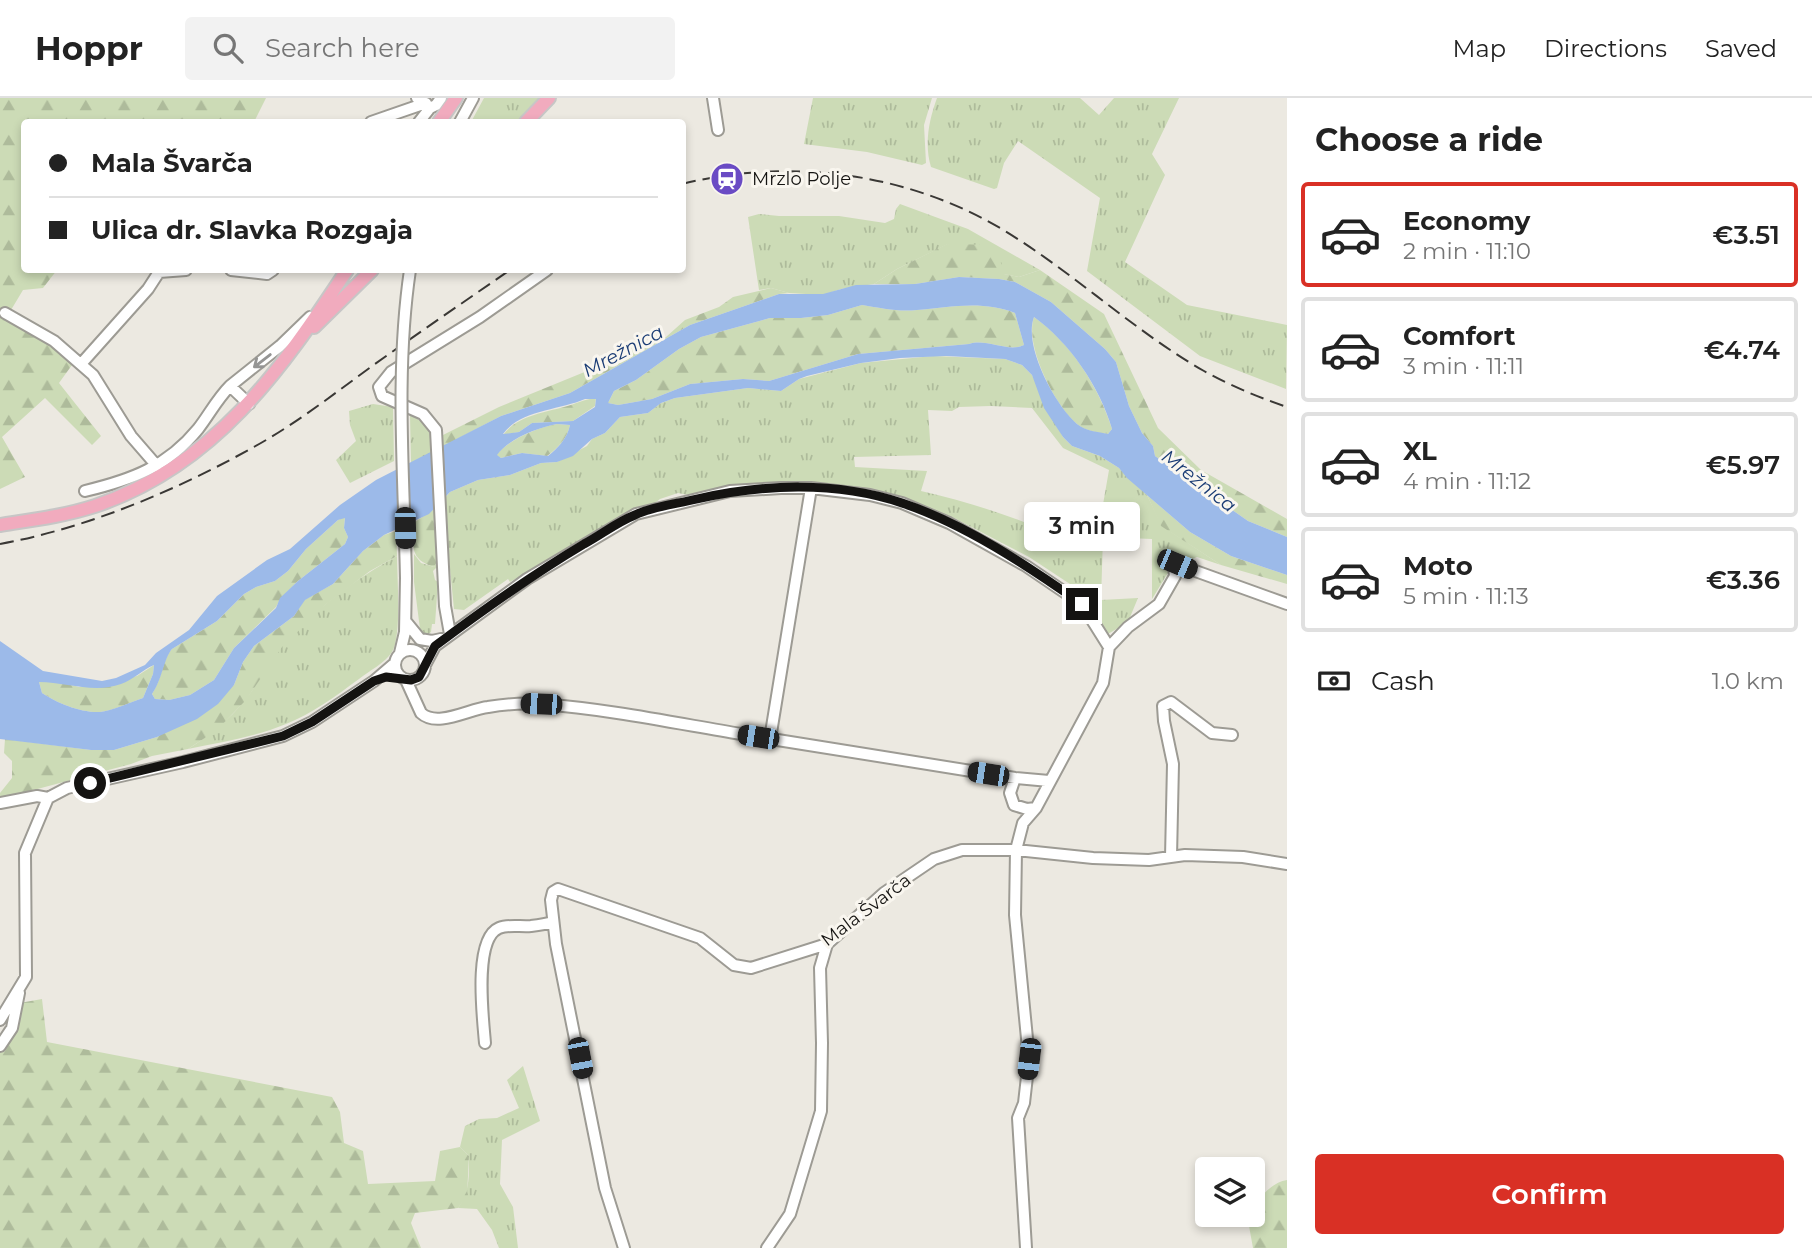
<!DOCTYPE html>
<meta charset="utf-8">
<style>
:root{--surface:#fff;--page:#f2f2f2;--text:#222;--muted:#767676;--line:#e0e0e0;--accent:#d93025}
body{margin:0;font-family:Montserrat,sans-serif;background:var(--page);color:var(--text);height:100vh;display:flex;flex-direction:column;font-size:26px;white-space:nowrap}
*{box-sizing:border-box;margin:0}
p{font-size:23px;color:var(--muted)}
.icon{flex:none;width:38px;height:38px;fill:none;stroke:currentColor;stroke-width:2;stroke-linecap:round;stroke-linejoin:round}
.map{position:relative;flex:1;overflow:hidden}
.details{display:flex;flex-direction:column;background:var(--surface);width:525px}
.details>*{flex:none}
.top-card{position:absolute;left:21px;top:21px;width:665px;height:154px;border-radius:7px;box-shadow:0 4px 10px #0003;display:grid;align-content:center;height:154px;padding:0 28px;background:var(--surface)}
.fabs{position:absolute;left:1195px;top:1059px;display:grid;gap:14px}
.fabs a{display:grid;place-items:center;width:70px;height:70px;border-radius:7px;background:var(--surface);box-shadow:0 4px 10px #0003;font-size:35px}
.end{position:absolute;width:32px;height:32px;margin:-16px;border:9px solid #141311;background:#fff;box-shadow:0 0 0 4px #fff}
.from{border-radius:50%}
.bubble{position:absolute;height:49px;border-radius:7px;background:var(--surface);box-shadow:0 4px 10px #0003;font-size:23px;font-weight:600;line-height:49px;text-align:center}
.car{position:absolute;width:21px;height:42px;margin:-21px -10px;border-radius:9px;box-shadow:0 0 5px 2px #0007;background:linear-gradient(#222 24%,#8ab4d8 0 40%,#222 0 76%,#8ab4d8 0 86%,#222 0)}
.top-card b{display:flex;align-items:center;gap:24px;height:66px;font-size:26px}
.top-card b+b{border-top:2px solid var(--line)}
.top-card i{width:18px;height:18px;background:var(--text)}
ul{padding:0;list-style:none}
li{display:flex;align-items:center;gap:21px;height:105px;margin:0 14px 10px;padding:0 14px;border:4px solid var(--line);border-radius:7px}
li div{flex:1}
li b{display:block;font-size:26px}
li em{font-style:normal;font-weight:600}
li.active{border-color:var(--accent)}
li>.icon{width:63px;height:63px;stroke-width:1.5}
h2{padding:0 28px;font-size:32px;line-height:84px}
.pay{display:flex;align-items:center;gap:18px;height:77px;padding:0 28px;font-size:26px}
.pay p{margin-inline-start:auto}
.cta{display:flex;gap:14px;margin-top:auto;padding:14px 28px}
.cta a{flex:1;height:80px;border-radius:7px;background:var(--accent);color:#fff;font-size:28px;font-weight:600;line-height:80px;text-align:center}
header{display:flex;align-items:center;gap:42px;box-sizing:border-box;height:98px;padding:0 35px;background:var(--surface);border-bottom:2px solid var(--line)}
header strong{font-size:33px}
nav{display:flex;gap:38px;margin-inline-start:auto;font-size:24px}
.search{width:490px;height:63px;background:var(--page);display:flex;align-items:center;gap:18px;box-sizing:border-box;padding:0 24px;border-radius:7px;color:var(--muted);font-size:26px}
main{display:flex;flex:1;min-height:0}
.map>svg:first-child{display:block}
</style>
<header>
<strong>Hoppr</strong>
<div class="search"><svg class="icon" aria-label="search" viewBox="0 0 24 24"><circle cx="10" cy="10" r="6"/><path d="M15 15l6 6"/></svg>Search here</div>
<nav><a>Map</a><a>Directions</a><a>Saved</a></nav>
</header>
<main>
<div class="map">
<svg width="1287" height="1150" viewBox="0 0 1287 1150">
<defs>
<pattern id="grass-tufts" width="24" height="20" patternUnits="userSpaceOnUse" patternTransform="scale(1.75)"><rect width="24" height="20" fill="#ccdbb6"/><path d="M3 7l-1-3M5 7V3M7 7l1-3M15 17l-1-3M17 17v-4M19 17l1-3" fill="none" stroke="#aebb9b"/></pattern>
<pattern id="forest-firs" width="22" height="20" patternUnits="userSpaceOnUse" patternTransform="scale(1.75)"><rect width="22" height="20" fill="#ccdbb6"/><path d="M5 1l3.5 6h-7zM16 11l3.5 6h-7z" fill="#aebb9b"/></pattern>
</defs>
<rect width="100%" height="100%" fill="#ece9e1"/>
<path fill="url(#grass-tufts)" fill-rule="evenodd" d="M484 0H540L516 24H471Z
M813 0H932L924 27 926 65 922 67 867 54 804 46Z
M937 0H1080L1099 17 1114 0H1179L1152 56 1165 77 1125 164 1187 207 1287 227 1286 291 1200 258 1087 173 1100 100 1018 43 1004 65 997 90 994 91 931 69C924 46 929 22 937 0Z
M900 106 968 131 1040 172 1019 179 1003 176 948 146 897 171 874 186 841 191 823 197 789 195 771 190 759 192 748 119 759 116 779 118H839L885 125 894 121 896 111Z
M933 258 1005 261 1022 267 1032 277 1063 339 1072 348 1100 358 1119 370 1147 397 1162 428 1221 467 1197 459 1171 470 1152 501V441L1103 439 1101 502 1138 500 1128 524 1108 536 1091 505 1073 488 1029 459 954 420 911 402 850 389 814 386 788 384 734 388 688 397 678 395 660 401 647 411 617 423 510 484 508 481 464 512 454 511 443 402 450 394 478 382 510 377 541 365 557 364 587 348 592 341 605 335 620 319 648 315 661 305 675 300 748 290 781 293 799 281 861 265ZM991 308 1032 310 1063 350 1109 372 1097 441 1079 448C1028 423 977 406 921 393L927 373 855 369 854 359 931 357 928 312 952 313 959 309Z
M373 306 393 309 394 363 350 385 336 362 356 343 350 327 349 313Z
M410 317C428 325 432 334 433 354L411 365Z
M414 456 421 465 434 469 438 462 437 469 433 473 435 482 438 484 435 526H432L431 534 427 537 423 536 420 531 414 484Z
M397 458C397 480 402 537 392 554 385 565 369 573 359 581 337 597 312 616 286 626 255 639 221 644 188 651 210 637 229 622 245 602 259 585 268 564 282 548 314 512 355 481 397 458Z
M523 968 540 1023 502 1042 500 1086 513 1109 518 1150H499L492 1132 477 1111 458 1110C470 1094 469 1078 469 1058L460 1049 465 1028 479 1021 497 1020 519 1010 507 982Z"/>
<path fill="url(#forest-firs)" d="M0 0H266L254 24H24V172H57L43 190 23 192 5 222 53 246 72 267 59 285 101 338 92 347 45 300 2 339 25 379 0 391Z
M947 146 996 147 1004 176 1019 179 1040 172 1104 216 1158 330 1201 372 1287 421V439L1248 423 1155 358 1153 348 1142 335 1129 308 1116 264 1105 251 1051 204 1015 184 999 181 959 179 915 186H874L897 171Z
M771 190 789 195 779 196 690 227 570 295 501 318 442 349 441 338 499 309 587 273 616 254 666 239 685 222 719 209 733 199Z
M862 207C881 210 898 214 917 212 949 209 984 202 1015 215L1024 247C1008 255 987 240 969 246L858 256 769 283 743 281 690 286 652 301 618 307 608 305 614 293 636 282 679 251 701 239 770 220H801L828 217Z
M1034 219C1070 244 1099 289 1112 331L1108 336C1099 335 1085 333 1077 326 1055 308 1024 247 1034 219Z
M596 300 595 308 573 323 532 325 519 334 503 337C517 318 542 315 564 309 576 306 584 301 596 300Z
M557 326 570 327C567 341 558 350 547 358L522 355 501 360 496 357C510 341 536 330 557 326Z
M1147 397 1190 434 1231 458 1287 477V486L1221 467 1161 428Z
M434 411 438 462 434 469C409 461 414 449 412 426Z
M345 419 344 430 348 439 345 446 298 483 281 500 276 509 234 550 214 582 190 597 169 602 155 601 152 596C162 581 163 560 172 551L217 523 244 496 256 489 275 483 288 473 306 451 338 422Z
M396 433 397 458 370 473 325 507 282 549 246 602 217 632 188 651 152 658 131 666 0 701V695L12 680V663L4 655 5 641 91 652H114L157 639 234 587 243 564 254 548 294 518 304 502 333 486 363 453 384 437Z
M154 567 153 576 143 600C131 604 112 613 100 614 81 615 57 605 42 595L39 584H61L79 589 137 578Z
M42 901 47 944 332 999 340 1014 344 1045 363 1053 368 1086 435 1083 440 1053 460 1049 469 1058 467 1098 458 1110 415 1115 411 1125 421 1150H0V939L7 931 14 906Z
M1287 1082V1150H1253L1247 1117 1253 1116V1108C1262 1097 1273 1084 1287 1082Z"/>
<path fill="#9cbae9" fill-rule="evenodd" d="M959 179 999 181 1015 184 1051 204 1105 251 1116 264 1129 308 1142 335 1153 348 1155 358 1248 423 1287 439V477L1231 458 1190 434 1127 380 1119 370 1100 358 1072 348 1063 339 1044 310 1032 277 1022 267 1005 261 946 258 900 260 861 265 807 278 799 281 781 293 748 290 675 300 661 305 648 315 620 319 605 335 592 341 573 358 557 364 541 365 510 377 478 382 450 394 429 416 384 437 363 453 333 486 305 502 294 518 254 548 243 564 234 587 218 606 197 621 157 639 114 652H91L0 641V543L43 573 102 583 116 580 145 567 156 555 189 532 217 498 267 462 290 451 340 407 376 382 501 318 570 295 690 227 779 196H823L856 187 915 186ZM862 207C881 210 898 214 917 212 949 209 984 202 1015 215L1024 247C1008 255 987 240 969 246L858 256 769 283 743 281 690 286 652 301 618 307 608 305 614 293 636 282 679 251 701 239 770 220H801L828 217ZM1034 219C1069 244 1100 289 1112 331L1108 336C1099 334 1085 333 1077 326 1055 307 1023 248 1034 219ZM585 301H596L595 309 573 323 532 325 519 334 503 336C520 312 560 312 585 301ZM557 326 570 327C567 341 558 350 548 358L522 355 501 360 497 357C510 340 537 330 557 326ZM345 420 344 430 348 439 345 446 298 483 280 500 276 510 234 550 214 582 190 597 169 602 155 601 152 596C162 582 164 560 172 551L217 523 244 496 256 489 275 483 288 473 306 451 338 422ZM154 567 153 576 143 600C131 604 111 613 100 614 81 615 57 605 42 595L39 584C66 584 94 596 121 586 133 582 142 572 154 567Z"/>
<g fill="none" stroke-linecap="round" stroke-linejoin="round">
<defs>
<path id="minor" d="M417 0 430 10 419 24
M713 0 718 32
M430 10 436 7 441 0
M371 24 426 5
M460 24 473 0
M231 172 267 176 273 172
M5 215 54 243 93 277 131 338 157 368
M81 266 148 191 159 174 186 172
M230 288 280 248 310 219
M85 393C131 382 167 369 198 331 209 317 217 301 230 288L249 306
M407 525 420 541 432 543 441 541
M450 536 445 508 436 332 423 316 382 298 379 289 391 274 480 219 547 172
M1109 549 1128 529 1159 506 1175 478 1174 470 1176 466 1287 506
M395 567a15 15 0 1 1 30 0a15 15 0 1 1-30 0Z
M400 555 405 534 406 480
M425 567 435 548 527 481 636 416 730 393 781 390H811L870 397 902 405 949 425 1026 468 1082 506 1109 549 1103 585 1036 710 1023 725 1016 752 1015 817 1029 961 1024 1005 1018 1020 1026 1150
M406 582 421 615C437 630 469 611 488 609 505 606 523 605 541 606 608 611 675 625 741 636 832 651 923 665 1015 680L1049 683
M770 641 811 390
M1015 680 1010 695 1014 707 1027 711 1036 710
M0 705 37 698 48 700
M1171 759 1173 666 1164 623 1163 608 1171 604 1212 635 1232 637
M0 922 26 879 25 755 48 700 67 690 183 664 283 638 312 624 374 583 395 565
M485 945C483 920 473 841 499 830 509 826 521 829 531 828 539 827 546 826 553 824
M0 948 12 930 19 895
M624 1150 605 1090 556 846 551 802 553 794 558 791 700 840 734 867 751 870 827 846 884 795 934 761 962 752H1016L1093 760 1149 762 1185 757 1243 759 1287 766
M767 1150 790 1116 821 1013 822 945 820 870 827 846"/>
<path id="major" d="M439 24 456 0
M526 24 549 0
M314 229 372 172
M0 427C32 422 64 418 95 408 214 368 281 272 347 172"/>
</defs>
<use href="#minor" stroke="#9d9b94" stroke-width="14"/>
<use href="#major" stroke="#c7c6c6" stroke-width="16"/>
<use href="#minor" stroke="#fff" stroke-width="10"/>
<use href="#major" stroke="#f1abbe" stroke-width="12"/>
<path stroke="#3a3835" stroke-width="2" stroke-dasharray="14 7" stroke-linecap="butt" d="M682 86C790 59 910 75 1005 133 1074 175 1134 233 1204 273 1231 288 1258 299 1287 309
M0 446C87 430 175 393 252 350 296 326 335 295 375 266 420 234 465 203 510 172"/>
<defs>
<path id="minor-bridge" d="M406 480C404 378 395 273 410 172"/>
</defs>
<use href="#minor-bridge" stroke="#9d9b94" stroke-width="14" stroke-linecap="butt"/>
<use href="#minor-bridge" stroke="#fff" stroke-width="10"/>
</g>
<defs><path id="oneway-shaft" d="M-6 0H5M1.5-3L5.5 0L1.5 3" fill="none" stroke-width="1.6" stroke-linecap="round" stroke-linejoin="round" transform="scale(1.75)"/></defs>
<use stroke="#959594" href="#oneway-shaft" transform="translate(262 263) rotate(142)"/>
<g fill="none" stroke-linecap="round" stroke-linejoin="round">
<path stroke="#141311" stroke-width="9" d="M90 685 283 638 312 624 374 583 386 579 411 582 419 579 435 548C483 512 532 477 584 446 601 437 617 424 635 417 653 408 677 406 697 401 762 386 837 383 902 405 965 426 1028 468 1082 506"/>
</g>
<defs>
<symbol id="station-disc" viewBox="-11 -11 22 22"><circle r="9.5" fill="#6a4bc4" stroke="#f9f6ef"/><path d="M-3-6H3Q5-6 5-4V2Q5 4 3 4L4.5 6H3L1.5 4h-3L-3 6H-4.5L-3 4Q-5 4-5 2V-4Q-5-6-3-6ZM-3.5-4v3h7v-3ZM-3.5 1v1.5H-2V1ZM2 1v1.5H3.5V1Z" fill="#fff"/></symbol>
</defs>
<g fill-rule="evenodd">
<use href="#station-disc" x="708" y="62" width="38" height="38"/>
</g>
<g text-anchor="middle" dominant-baseline="central" stroke-width="6" stroke-linejoin="round" paint-order="stroke">
<g font-size="18" fill="#141311" stroke="#f9f6ef" text-anchor="start">
<text x="752" y="81">Mrzlo Polje</text>
</g>
<g font-size="18" fill="#141311" stroke="#f9f6ef">
<text transform="translate(866 812) rotate(-37)">Mala Švarča</text>
</g>
<g font-size="19" font-style="italic" fill="#193b74" stroke="#f9f6ef">
<text transform="translate(623 253) rotate(-28)">Mrežnica</text>
<text transform="translate(1199 383) rotate(38)">Mrežnica</text>
</g>
</g>
</svg>
<div class="fabs">
<a><svg class="icon" aria-label="layers" viewBox="0 0 24 24"><path d="M12 4l9 5-9 5-9-5zM3 14l9 5 9-5"/></svg></a>
</div>
<i class="end from" style="left:90px;top:685px"></i>
<i class="end" style="left:1082px;top:506px"></i>
<div class="bubble" style="left:1024px;top:404px;width:116px">3 min</div>
<i class="car" style="left:405px;top:430px;rotate:179deg"></i>
<i class="car" style="left:1177px;top:466px;rotate:113deg"></i>
<i class="car" style="left:541px;top:606px;rotate:272deg"></i>
<i class="car" style="left:758px;top:639px;rotate:279deg"></i>
<i class="car" style="left:988px;top:676px;rotate:279deg"></i>
<i class="car" style="left:580px;top:960px;rotate:169deg"></i>
<i class="car" style="left:1029px;top:961px;rotate:187deg"></i>
<div class="top-card">
<b><i class="from"></i>Mala Švarča</b>
<b><i></i>Ulica dr. Slavka Rozgaja</b>
</div>
</div>
<section class="details">
<h2>Choose a ride</h2>
<ul>
<li class="active"><svg class="icon" aria-label="car" viewBox="0 0 24 24"><path d="M5 17H2v-5l4-1 3-4h7l3 4 3 1v5h-3M9 17h6M6 11h13"/><circle cx="7" cy="17" r="2"/><circle cx="17" cy="17" r="2"/></svg><div><b>Economy</b><p>2 min · 11:10</p></div><em>€3.51</em></li>
<li><svg class="icon" aria-label="car" viewBox="0 0 24 24"><path d="M5 17H2v-5l4-1 3-4h7l3 4 3 1v5h-3M9 17h6M6 11h13"/><circle cx="7" cy="17" r="2"/><circle cx="17" cy="17" r="2"/></svg><div><b>Comfort</b><p>3 min · 11:11</p></div><em>€4.74</em></li>
<li><svg class="icon" aria-label="car" viewBox="0 0 24 24"><path d="M5 17H2v-5l4-1 3-4h7l3 4 3 1v5h-3M9 17h6M6 11h13"/><circle cx="7" cy="17" r="2"/><circle cx="17" cy="17" r="2"/></svg><div><b>XL</b><p>4 min · 11:12</p></div><em>€5.97</em></li>
<li><svg class="icon" aria-label="car" viewBox="0 0 24 24"><path d="M5 17H2v-5l4-1 3-4h7l3 4 3 1v5h-3M9 17h6M6 11h13"/><circle cx="7" cy="17" r="2"/><circle cx="17" cy="17" r="2"/></svg><div><b>Moto</b><p>5 min · 11:13</p></div><em>€3.36</em></li>
</ul>
<div class="pay"><svg class="icon" aria-label="cash" viewBox="0 0 24 24"><path d="M3 7h18v10H3z"/><circle cx="12" cy="12" r="2"/></svg>Cash<p>1.0 km</p></div>
<div class="cta"><a>Confirm</a></div>
</section>
</main>
